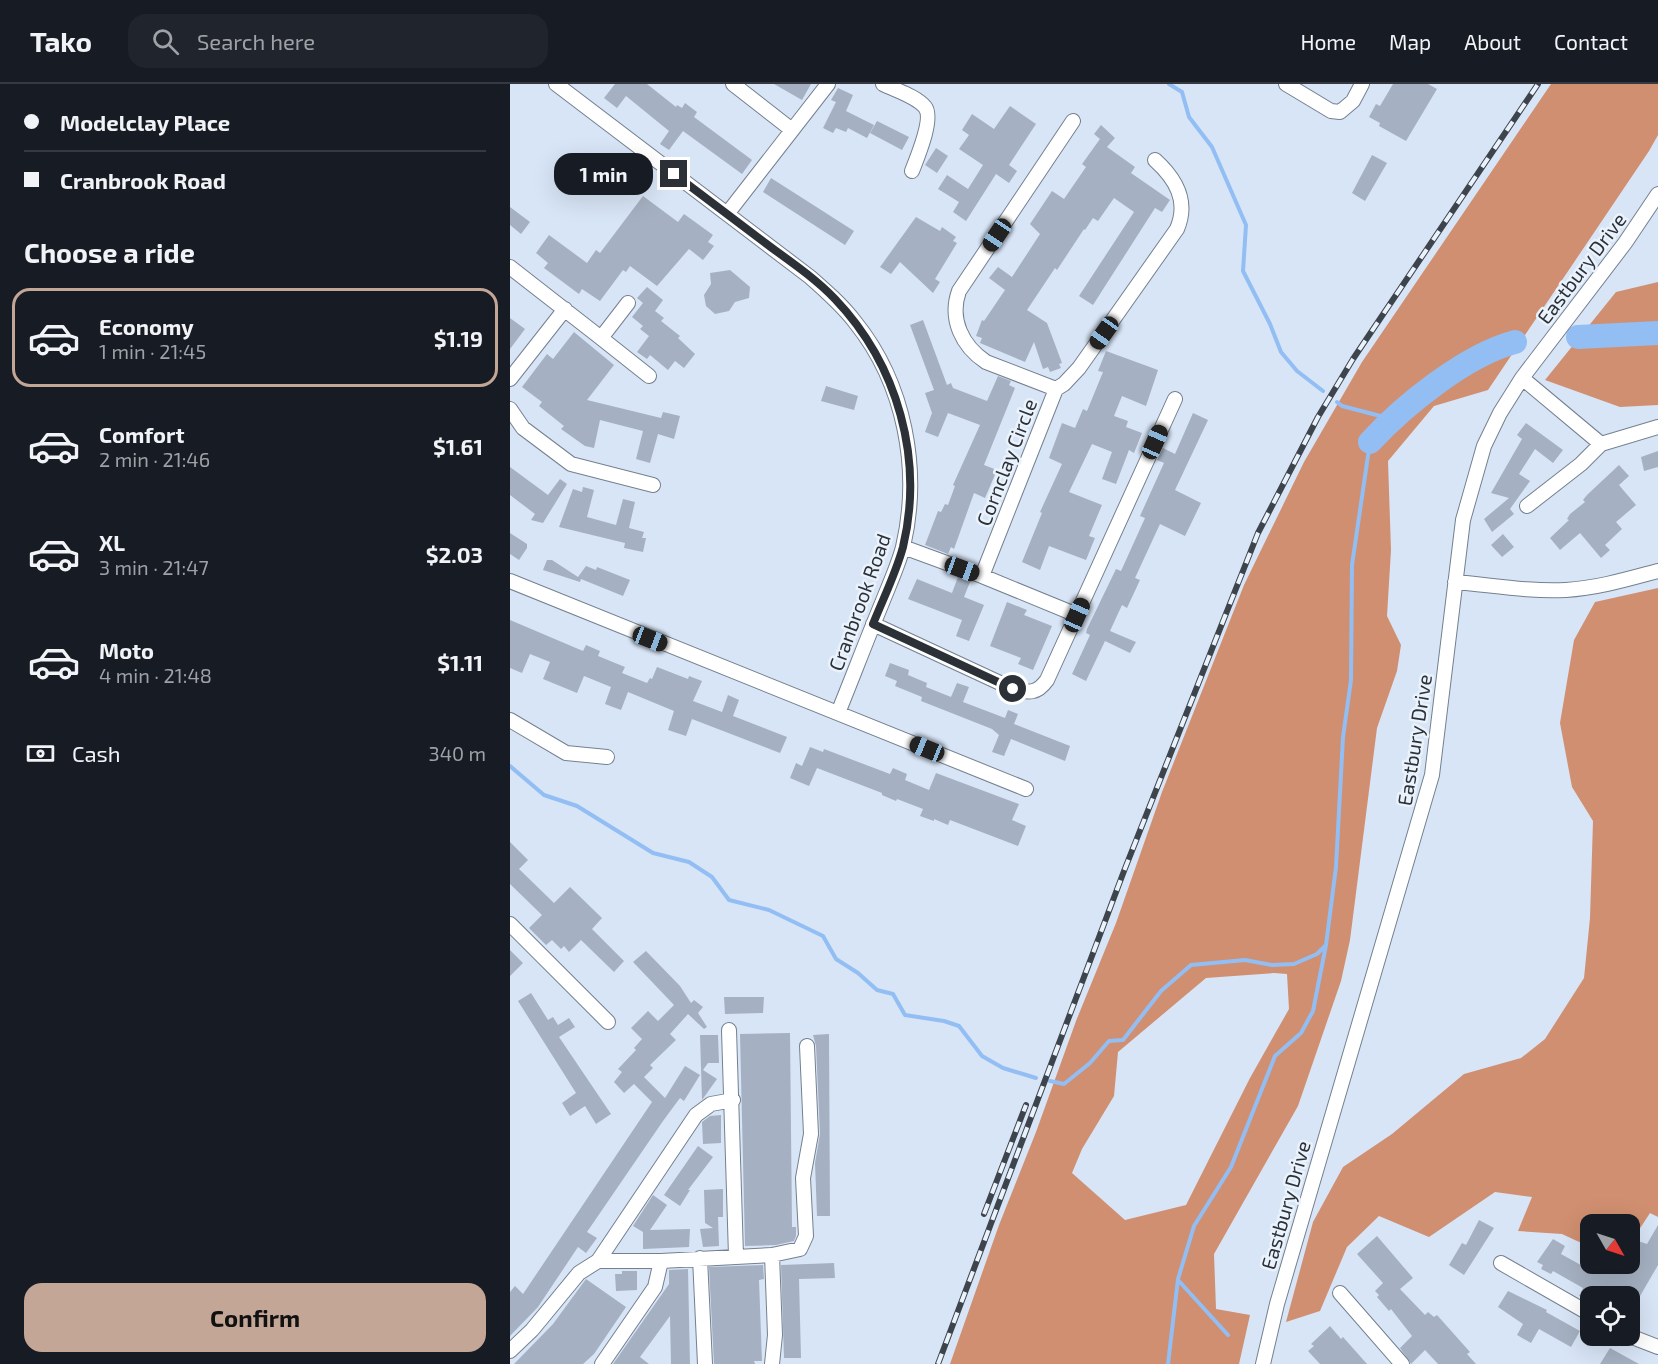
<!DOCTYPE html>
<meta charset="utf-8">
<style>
:root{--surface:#171b24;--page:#20242c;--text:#f1f3f6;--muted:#9ea1a6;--line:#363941;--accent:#c4a697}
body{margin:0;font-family:"Exo 2",sans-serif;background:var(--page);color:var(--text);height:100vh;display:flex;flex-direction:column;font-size:22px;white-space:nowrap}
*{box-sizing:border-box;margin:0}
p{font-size:20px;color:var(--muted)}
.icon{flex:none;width:33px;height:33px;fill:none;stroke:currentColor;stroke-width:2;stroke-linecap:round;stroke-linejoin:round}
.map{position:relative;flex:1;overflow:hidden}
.drawer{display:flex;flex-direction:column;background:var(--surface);width:510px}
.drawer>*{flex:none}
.top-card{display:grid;align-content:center;height:132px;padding:0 24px;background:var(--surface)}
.needle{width:39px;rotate:129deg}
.fabs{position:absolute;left:1070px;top:1130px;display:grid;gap:12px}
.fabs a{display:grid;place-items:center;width:60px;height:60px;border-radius:12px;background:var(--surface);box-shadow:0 6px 24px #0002;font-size:30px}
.end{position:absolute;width:27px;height:27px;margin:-14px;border:8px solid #2c3138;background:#fff;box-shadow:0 0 0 3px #fff}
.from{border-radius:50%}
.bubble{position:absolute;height:42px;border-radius:18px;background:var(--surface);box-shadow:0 6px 24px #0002;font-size:20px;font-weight:700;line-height:42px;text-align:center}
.car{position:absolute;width:18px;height:36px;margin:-18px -9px;border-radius:8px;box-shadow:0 0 4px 2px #0007;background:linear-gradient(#222 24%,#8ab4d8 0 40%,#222 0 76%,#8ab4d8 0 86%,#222 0)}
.top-card b{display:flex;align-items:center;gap:21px;height:57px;font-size:22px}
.top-card b+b{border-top:2px solid var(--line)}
.top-card i{width:15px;height:15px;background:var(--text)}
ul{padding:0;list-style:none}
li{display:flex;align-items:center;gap:18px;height:99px;margin:0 12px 9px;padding:0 12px;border:3px solid transparent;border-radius:18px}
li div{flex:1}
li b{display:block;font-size:22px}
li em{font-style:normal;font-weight:700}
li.on{border-color:var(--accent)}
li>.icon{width:54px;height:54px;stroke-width:1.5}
h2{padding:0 24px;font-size:27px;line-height:72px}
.pay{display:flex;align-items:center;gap:15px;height:66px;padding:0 24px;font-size:22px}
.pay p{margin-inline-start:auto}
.button{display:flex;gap:12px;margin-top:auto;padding:12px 24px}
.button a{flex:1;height:69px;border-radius:18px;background:var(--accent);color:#111;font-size:24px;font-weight:700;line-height:69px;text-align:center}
header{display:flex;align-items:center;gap:36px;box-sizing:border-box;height:84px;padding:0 30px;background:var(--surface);border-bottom:2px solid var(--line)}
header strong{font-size:28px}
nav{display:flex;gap:33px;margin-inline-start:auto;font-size:21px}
.search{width:420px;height:54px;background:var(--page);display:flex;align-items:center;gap:15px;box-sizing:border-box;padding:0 21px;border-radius:18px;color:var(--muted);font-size:22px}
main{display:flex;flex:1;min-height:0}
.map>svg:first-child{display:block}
</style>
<header>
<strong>Tako</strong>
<div class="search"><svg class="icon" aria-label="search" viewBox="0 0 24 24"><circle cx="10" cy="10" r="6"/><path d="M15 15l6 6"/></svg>Search here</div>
<nav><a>Home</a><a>Map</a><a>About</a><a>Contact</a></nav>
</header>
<main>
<section class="drawer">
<div class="top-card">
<b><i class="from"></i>Modelclay Place</b>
<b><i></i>Cranbrook Road</b>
</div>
<h2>Choose a ride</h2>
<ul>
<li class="on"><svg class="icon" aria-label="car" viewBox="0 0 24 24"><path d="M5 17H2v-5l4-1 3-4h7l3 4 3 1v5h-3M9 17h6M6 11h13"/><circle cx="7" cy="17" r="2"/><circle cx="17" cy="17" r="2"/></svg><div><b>Economy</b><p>1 min · 21:45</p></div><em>$1.19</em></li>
<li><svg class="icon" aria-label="car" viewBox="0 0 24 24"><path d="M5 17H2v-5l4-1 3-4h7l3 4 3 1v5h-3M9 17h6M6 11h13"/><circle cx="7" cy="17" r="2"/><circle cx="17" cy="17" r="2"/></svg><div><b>Comfort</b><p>2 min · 21:46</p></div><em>$1.61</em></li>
<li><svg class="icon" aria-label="car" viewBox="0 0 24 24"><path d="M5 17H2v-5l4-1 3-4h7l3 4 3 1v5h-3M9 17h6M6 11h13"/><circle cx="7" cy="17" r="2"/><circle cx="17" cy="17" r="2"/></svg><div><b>XL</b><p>3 min · 21:47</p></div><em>$2.03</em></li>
<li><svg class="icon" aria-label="car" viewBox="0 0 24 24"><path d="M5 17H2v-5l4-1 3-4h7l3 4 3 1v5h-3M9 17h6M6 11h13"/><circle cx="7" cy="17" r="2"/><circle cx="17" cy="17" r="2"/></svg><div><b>Moto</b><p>4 min · 21:48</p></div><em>$1.11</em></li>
</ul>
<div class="pay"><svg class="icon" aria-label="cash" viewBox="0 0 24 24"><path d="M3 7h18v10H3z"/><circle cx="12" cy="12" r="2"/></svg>Cash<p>340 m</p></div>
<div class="button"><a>Confirm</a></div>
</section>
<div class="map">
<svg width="1148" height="1280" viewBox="0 0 1148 1280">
<rect width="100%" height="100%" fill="#d8e5f6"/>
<path fill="#d08f70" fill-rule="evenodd" d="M1041 0H1148V51L1139 67 978 306 924 322 878 377 881 466 877 532 891 561 887 587 867 644 840 856 831 897 788 1022 704 1170 706 1225 740 1231 729 1280H440L489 1141 526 1048 566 937 606 839 652 708 734 501 794 378 852 278ZM764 889 777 890 779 925 740 994 676 1121 615 1136 562 1089 572 1065 604 1012 608 968 696 894Z
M1148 198V321L1110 323 1035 296 1106 208Z
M1148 504V1133L1140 1129 1123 1155 1119 1153V1140H1080V1163L1052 1150 1008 1147 1022 1113 985 1108 919 1153 869 1132 837 1163 810 1227 776 1238 803 1138 833 1083 882 1050 954 990 1011 974 1035 955 1074 894 1080 834 1083 737 1062 703 1050 639 1064 556 1085 518Z"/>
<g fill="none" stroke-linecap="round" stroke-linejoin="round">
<path stroke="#92bef4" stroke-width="4" d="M659 0 672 8 679 33 702 63 736 141 733 187 760 240 771 268 787 287 813 307
M827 318 832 322 882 335
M0 682 34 711 67 722 143 769 179 778 202 793 219 816 259 826 313 852 326 875 348 889 367 906 383 910 395 931 434 937 449 942 472 972 493 984 526 994
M540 997 554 1000 580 979 599 957 613 956 651 907 681 881 735 876 762 881 784 880 807 870 815 862
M668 1196 718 1251
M658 1280 668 1195 684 1142 721 1083 765 972 791 949 803 927 816 861 826 783 833 653 841 596 842 481 860 358"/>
<path stroke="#92bef4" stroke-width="24" d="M1068 253 1148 249
M860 358C894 321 956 271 1005 258"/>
</g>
<path fill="#a5b1c2" d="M105 0H137L166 23 167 21 172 24 175 19 187 28 184 33 242 76 232 90 173 47 159 66 150 60 159 47 116 12 107 24 94 14Z
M264 0H301L292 16Z
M883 0H918L927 5 896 57 869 42 870 39 859 33 866 20 870 22Z
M328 4 343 11 336 27 364 41 357 54 338 44 336 48 326 44 323 49 313 44 326 18 321 16Z
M500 22 526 40 499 81 507 87 499 99 486 90 456 137 443 128 449 118 428 105 437 91 458 105 473 81 449 65 459 51 452 46 462 30 484 45Z
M367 37 399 53 392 66 360 49Z
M591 41 605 54 597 63 625 83 621 89 660 116 652 128 645 124 583 221 569 212 624 128 604 114 588 137 583 134 575 146 574 145 547 186 545 184 517 226 537 239 552 279 549 280 551 284 540 288 538 283 533 285 524 258 515 278 470 259 472 254 466 252 472 236 474 237 495 206 479 194 488 183 502 193 530 150 520 140 542 107 554 115 576 83 572 80 590 55 584 50Z
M426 64 438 72 427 89 415 81Z
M862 71 877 79 855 117 842 109Z
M261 94 344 147 335 161 253 108Z
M133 112 168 138 174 130 203 151 198 158 204 162 193 176 179 165 147 202 120 182 116 188 113 186 90 217 72 205 69 210 34 184 38 179 26 169 39 151 77 179 86 166 90 169Z
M0 123 20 138 11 150 0 141Z
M406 133 430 147 432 143 446 153 443 157 447 159 425 195 430 198 423 209 390 178 381 190 370 183Z
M220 186 240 203 239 214 225 218 219 227 205 230 196 222 194 211 201 200 200 189Z
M137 203 153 216 145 227 154 234 151 237 170 252 168 254 185 270 174 284 165 277 158 286 140 271 137 275 127 268 139 252 130 245 133 242 122 233 133 219 127 214Z
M0 234 15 245 0 265Z
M413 236 437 301 441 299 443 304 477 317 488 292 501 297 499 301 505 304 474 381 487 386 475 414 464 409 444 465 441 463 438 470 415 461 428 427 431 428 435 420 438 421 445 402 443 401 470 341 438 329 428 353 415 348 422 329 415 309 424 306 400 241Z
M64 248 104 281 77 316 151 334 153 328 170 332 164 355 148 350 140 379 126 375 133 347 90 336 84 364 75 362 51 345 54 342 29 322 32 318 12 303 37 270 43 275Z
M596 267 648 286 636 322 612 312 604 332 618 337 616 343 632 349 624 369 619 366 606 400 592 395 602 368 582 360 559 408 592 421 579 452 585 454 576 476 539 462 530 486 512 478 532 429 530 428 552 380 539 374 552 339 565 344 573 325 577 327 593 288 588 287Z
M316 302 348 312 344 326 311 317Z
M683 329 698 336 665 406 691 419 675 452 650 440 625 494 630 496 617 524 612 521 600 547 626 558 620 569 595 557 576 597 562 590 580 551 576 549 577 545 606 485 611 487 635 434 630 432 654 379 647 376 653 364 665 370Z
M1016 339 1053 366 1043 379 1025 365 1009 390 1020 397 1000 425 1004 430 982 448 974 435 999 414 981 409 1012 355 1007 351Z
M1148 367V383L1134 387 1131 373Z
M1109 381 1119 392 1109 401 1126 421 1106 438 1112 445 1095 461 1100 466 1091 474 1070 449 1050 466 1040 454 1059 436 1057 435 1060 430 1075 418 1073 416 1077 411Z
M0 383 38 411 50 395 57 400 33 439 21 436 25 430 0 411Z
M73 403 84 406 77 433 106 441 113 415 125 418 119 444 134 448 132 454H136L133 468 114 464 115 459 49 443 63 405 72 408Z
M0 449 17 460V464L9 476 0 470Z
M993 450 1004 463 992 473 981 461Z
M37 476H42L68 493 76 482 86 486 87 483 120 496 113 512 71 495 70 498 33 486Z
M448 493 460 498 454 513 474 521 459 557 446 552 452 536 398 515 407 495 442 509Z
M497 518 517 526 514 531 542 542 523 586 508 580 511 574 480 562Z
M0 536 73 567 76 561 90 567 88 572 115 583 112 589 137 599 140 594 142 595 147 583 178 595 179 592 192 597 183 617 212 628 218 611 229 616 223 632 277 653 270 669 182 635 176 652 158 646 164 627 118 608 111 626 95 620 101 603 74 592 67 609 33 595 40 578 20 570 12 589 0 584Z
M380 579 399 586 398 591 417 599 416 603 441 613 447 599 459 603 453 618 495 634 498 626 508 630 504 640 560 662 555 677 501 655 494 672 482 668 489 651 482 645 411 617 412 613 385 602 387 597 375 592Z
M300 663 313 668 314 665 380 690 383 684 397 690 395 696 419 706 426 689 509 720 502 736 516 742 508 762 440 736 438 741 424 735V737L410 732 413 725 387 715 386 717 372 711V709L307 684 299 702 280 694 286 679 292 682Z
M0 758 18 776 9 785 44 819 60 803 92 834 82 845 114 877 104 888 71 856 59 868 54 862 51 865 42 856 36 861 19 844 32 831 0 800Z
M0 866 13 879 0 892Z
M136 867 170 902 181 919 184 916 193 923 188 929 197 943 194 945 178 930 160 950 166 956 140 981 143 984 134 993 155 1014 175 982 190 991 174 1017 170 1014 153 1037 77 1148 87 1154 76 1169 68 1163 28 1223 0 1252V1208L5 1202 13 1210 142 1018 124 1000 114 1009 104 998 112 988 108 985 126 966 124 964 132 955 121 944 138 927 148 937 164 921 123 878Z
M21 909 38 936 43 933 48 941 59 934 65 943 49 953 101 1030 86 1040 75 1022 60 1032 52 1019 66 1009 8 917Z
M214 913H254L253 929 215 930Z
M280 949 282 1143H286V1152L284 1157 266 1161 235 1162 230 950Z
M319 950 320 1132H307L305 1079 310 1050 306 962 303 951Z
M190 951H208L209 979H198L193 986 207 995 192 1016Z
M211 1031V1059L193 1060 192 1038 200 1032Z
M188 1062 203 1073 178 1106H180L170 1122 154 1111Z
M213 1105V1133H208L209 1162 193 1163 190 1145 203 1144 195 1139 194 1106Z
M143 1111 157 1121 140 1146 180 1145 179 1163 133 1165V1148L123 1142Z
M969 1136 984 1144 954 1191 939 1181 952 1159 956 1161Z
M1148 1141V1181L1119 1231V1212H1069L1073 1204 1043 1187 1041 1190 1031 1185 1033 1181 1027 1178 1043 1155 1055 1162 1051 1170 1078 1185 1081 1179H1119V1154L1137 1160Z
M867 1152 903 1194 890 1205 915 1231 918 1228 924 1233 927 1231 960 1268 957 1270 966 1280H928L915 1266 901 1280 890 1264 902 1252 881 1225 879 1227 867 1213 869 1211 865 1207 873 1199 847 1170Z
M324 1179 325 1194 289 1195 291 1274H274L271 1181Z
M253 1181 254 1195 249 1196 252 1277H244L245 1280H204L199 1183Z
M178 1185 180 1280H161L160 1232 130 1273 139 1280H103L159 1200V1186Z
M112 1187H127V1206L106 1207 105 1190H112Z
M76 1195 116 1223 84 1270 73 1280H4L43 1240Z
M998 1207 1037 1226 1036 1228 1070 1247 1061 1263 1029 1245 1021 1259 1007 1251 1013 1240 988 1223Z
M820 1242 831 1255 833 1253 857 1280H810L798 1267 804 1262 801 1260Z
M1100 1264 1129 1280H1090Z"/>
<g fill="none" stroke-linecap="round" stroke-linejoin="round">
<defs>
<path id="minor" d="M46 0 300 193C316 207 332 221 345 238 395 300 411 386 393 463 388 482 379 501 372 519 357 555 343 592 328 629
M223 0 282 46
M373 0C385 6 406 12 415 23 424 34 407 74 402 87
M776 0 821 27 830 28 843 17 852 0
M217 130 318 0
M0 183 91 254 118 219
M91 254 139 292
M1012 294 1091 360
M0 295 55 225
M546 305 476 278C452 262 439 235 449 207L563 37
M0 325 13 344 61 380 143 401
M1017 422 1071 380 1091 360 1148 343
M393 463 472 492 567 531
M472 492 546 305 554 300 569 284 667 145C679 117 666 95 645 76
M0 497 516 705
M945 498C981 501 1019 508 1056 506 1088 504 1118 495 1148 487
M363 540 503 605C519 609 527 610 537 596L665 315
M0 636 56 669 97 673
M0 840 98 938
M219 946 226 1172
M190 1174 195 1280
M88 1177H151L262 1171 290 1165 296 1152 293 1094 301 1050 297 962
M991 1179 1080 1230
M830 1209 892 1280
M1117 1251 1148 1263
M0 1267 22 1246 69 1189 88 1177 186 1031 201 1020 223 1016
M92 1280 145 1203 151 1177
M262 1280 265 1251 262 1171
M753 1280 767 1220 922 691 953 436 974 362 990 329 1012 294 1115 159 1148 110"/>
</defs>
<use href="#minor" stroke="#74808f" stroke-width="16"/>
<use href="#minor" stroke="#fff" stroke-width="14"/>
<defs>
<path id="rail" d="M474 1130 516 1021
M428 1280 614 787 748 449 808 333 843 275 1028 0"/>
</defs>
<use href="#rail" stroke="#3e444c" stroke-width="6"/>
<use href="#rail" stroke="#eaf2fc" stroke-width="4" stroke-dasharray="11" stroke-linecap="butt"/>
</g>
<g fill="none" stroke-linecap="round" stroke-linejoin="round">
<path stroke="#2c3138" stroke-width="8" d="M164 90C197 115 229 139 262 164 284 180 307 196 325 215 388 281 414 375 393 463 386 489 373 515 363 540L503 605"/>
</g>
<g text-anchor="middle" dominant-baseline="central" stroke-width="5" stroke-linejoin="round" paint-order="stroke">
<g font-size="20" fill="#2c3138" stroke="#eaf2fc">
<text transform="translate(1071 184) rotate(-53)">Eastbury Drive</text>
<text transform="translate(496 378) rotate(-69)">Cornclay Circle</text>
<text transform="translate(349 518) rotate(-70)">Cranbrook Road</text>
<text transform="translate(904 656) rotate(-81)">Eastbury Drive</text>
<text transform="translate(775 1121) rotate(-74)">Eastbury Drive</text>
</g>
</g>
</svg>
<div class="fabs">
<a><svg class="needle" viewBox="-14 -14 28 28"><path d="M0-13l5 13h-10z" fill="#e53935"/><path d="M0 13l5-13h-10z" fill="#9ea1a6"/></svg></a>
<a><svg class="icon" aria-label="locate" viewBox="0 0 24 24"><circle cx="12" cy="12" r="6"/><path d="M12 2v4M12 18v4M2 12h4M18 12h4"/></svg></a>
</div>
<i class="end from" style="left:503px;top:605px"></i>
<i class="end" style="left:164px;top:90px"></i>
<div class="bubble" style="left:44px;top:69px;width:99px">1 min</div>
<i class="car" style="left:487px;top:151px;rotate:214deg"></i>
<i class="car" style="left:594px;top:249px;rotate:215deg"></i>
<i class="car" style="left:645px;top:358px;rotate:24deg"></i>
<i class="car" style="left:452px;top:485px;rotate:110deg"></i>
<i class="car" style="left:567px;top:531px;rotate:24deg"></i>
<i class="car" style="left:140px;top:555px;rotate:111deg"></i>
<i class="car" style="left:417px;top:665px;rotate:292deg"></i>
</div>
</main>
